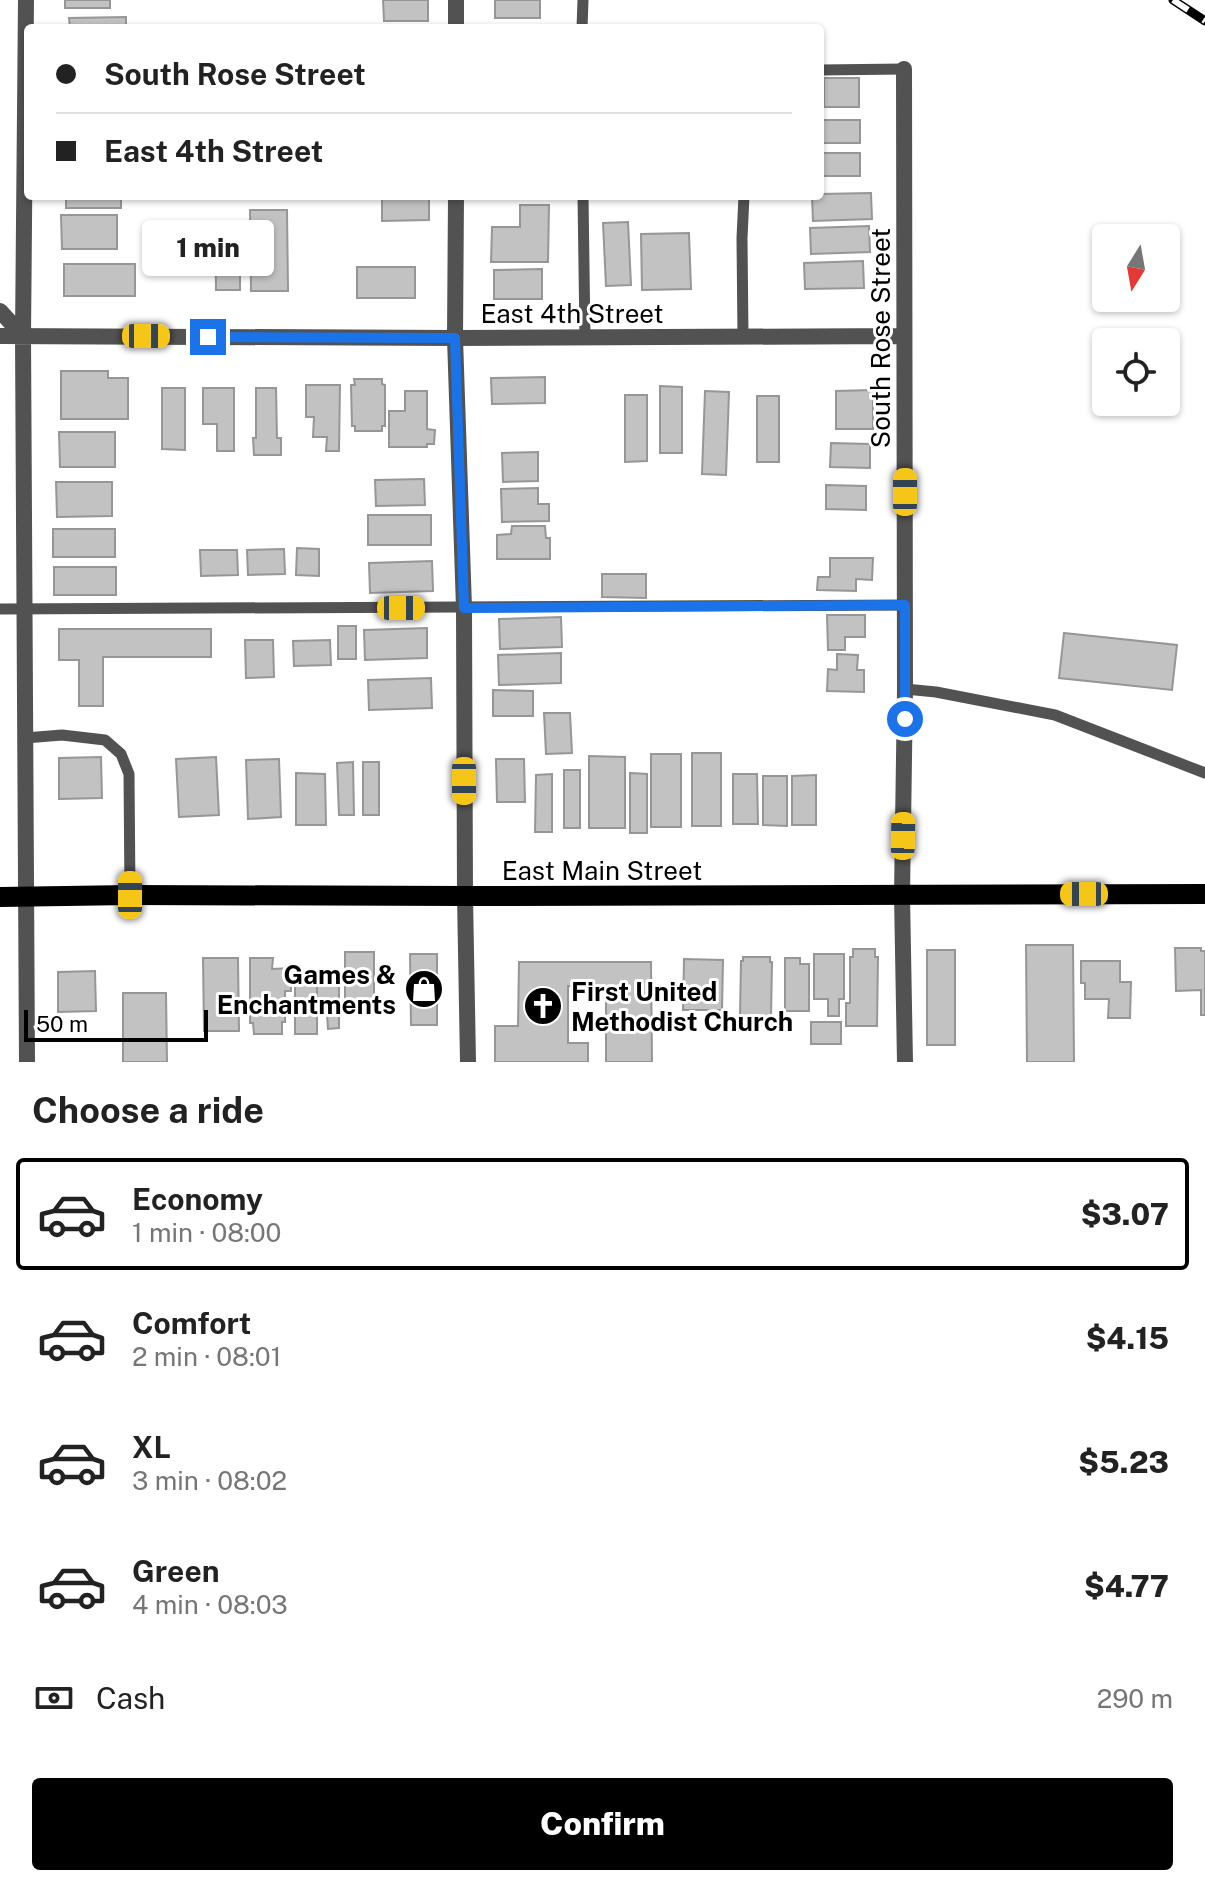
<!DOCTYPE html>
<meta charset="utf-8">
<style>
:root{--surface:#fff;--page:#f2f2f2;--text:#222;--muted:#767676;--line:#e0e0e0;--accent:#000}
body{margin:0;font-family:"Public Sans",sans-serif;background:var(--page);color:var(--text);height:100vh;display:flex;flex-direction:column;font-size:30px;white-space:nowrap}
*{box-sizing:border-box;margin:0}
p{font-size:26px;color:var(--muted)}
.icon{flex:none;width:44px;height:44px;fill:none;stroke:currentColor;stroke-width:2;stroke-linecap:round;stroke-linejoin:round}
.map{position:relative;height:1062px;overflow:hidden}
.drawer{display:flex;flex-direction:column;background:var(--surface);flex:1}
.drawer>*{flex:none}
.banner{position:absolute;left:24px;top:24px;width:800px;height:176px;border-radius:8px;box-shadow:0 2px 6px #0004;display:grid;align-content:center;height:176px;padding:0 32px;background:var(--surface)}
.needle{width:52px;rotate:191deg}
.tools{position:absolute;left:1092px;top:224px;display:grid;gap:16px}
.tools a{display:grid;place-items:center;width:88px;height:88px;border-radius:8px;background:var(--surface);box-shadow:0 2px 6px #0004;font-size:40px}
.scale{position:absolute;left:24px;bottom:20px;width:184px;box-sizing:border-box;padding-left:8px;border:4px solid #000;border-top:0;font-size:22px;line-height:28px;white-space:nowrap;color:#000;-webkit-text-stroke:6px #fff;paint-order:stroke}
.end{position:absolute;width:36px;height:36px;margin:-18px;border:10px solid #1a73e8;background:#fff;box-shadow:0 0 0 4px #fff}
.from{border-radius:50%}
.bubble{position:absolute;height:56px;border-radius:8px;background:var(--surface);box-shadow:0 2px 6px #0004;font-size:26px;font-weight:800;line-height:56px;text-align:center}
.car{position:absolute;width:24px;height:48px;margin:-24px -12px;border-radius:10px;box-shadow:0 0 6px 2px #0007;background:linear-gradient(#f5c518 24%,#345 0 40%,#f5c518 0 76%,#345 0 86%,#f5c518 0)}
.banner b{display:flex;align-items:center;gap:28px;height:76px;font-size:30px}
.banner b+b{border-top:2px solid var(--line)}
.banner i{width:20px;height:20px;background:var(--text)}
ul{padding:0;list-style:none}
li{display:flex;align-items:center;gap:24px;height:112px;margin:0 16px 12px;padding:0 16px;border:4px solid transparent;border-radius:8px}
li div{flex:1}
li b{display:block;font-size:30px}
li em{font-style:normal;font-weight:800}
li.on{border-color:var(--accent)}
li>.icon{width:72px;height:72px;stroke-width:1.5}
h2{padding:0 32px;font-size:36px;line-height:96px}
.pay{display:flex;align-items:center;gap:20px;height:88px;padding:0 32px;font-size:30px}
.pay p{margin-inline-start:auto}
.action{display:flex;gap:16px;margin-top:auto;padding:16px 32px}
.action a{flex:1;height:92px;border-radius:8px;background:var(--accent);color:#fff;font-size:32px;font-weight:800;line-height:92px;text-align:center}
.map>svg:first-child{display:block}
</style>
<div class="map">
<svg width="1205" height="1062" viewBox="0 0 1205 1062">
<rect width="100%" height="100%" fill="#fff"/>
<path fill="#c2c2c2" stroke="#969696" stroke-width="2" d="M65 0H110V8H65Z
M383 0H428V21H384Z
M495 0H540V18H495Z
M126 17V28H70L69 18Z
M824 78H859V107H824Z
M820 120H860V143H820Z
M820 153H860V176H820Z
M871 193 872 219 813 221 812 196H820V194Z
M66 196H121V208H66Z
M382 196H429V220L382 221Z
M520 205H549L548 262H491L492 227H520Z
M250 210H287L288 291H251Z
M61 215H117V249H62Z
M628 222 631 285 606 286 603 223Z
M869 226 870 252 811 254 810 228Z
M215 228H240V290H216Z
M689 233 691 289 642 290 641 234Z
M863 261 864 288 805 289 804 263Z
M64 264H135V296H64Z
M357 267H415V298H357Z
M542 269V299H494V270Z
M61 371H108V378H128V419H61Z
M545 377V403L492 404 491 378Z
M354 379H382V384L385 385V426H382V431H355V426H352L351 385H355Z
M306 385H340L339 451H326L327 437H313L314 417H306Z
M660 386 682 387V453H660Z
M162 388H185V450L162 449Z
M203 388H234V451H217V424H203Z
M256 388H276L277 438H281V455H254L253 438H256Z
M873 390V429H836V391Z
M405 391H427V429L435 430 434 444H427V447H389V411H405Z
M705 391 729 392 726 475 702 474Z
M625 395H647V461L625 462Z
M757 396H779V462H757Z
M59 432H115V467H60Z
M831 443 870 444V468L830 467Z
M538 452V481L503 482 502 453Z
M424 479 425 505 376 506 375 480Z
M56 482H112V516L57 517Z
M826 485 866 486V510L826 509Z
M538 488V504H549V521L502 522 501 489Z
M368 515H431V545H368Z
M512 526H545L546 538H550V559H497V535L511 534Z
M53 529H115V557H53Z
M297 548 319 549V576L296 575Z
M284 549 285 574 248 575 247 550Z
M200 550H237L238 575 201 576Z
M830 558H873L872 580 856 579V591L817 590 818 577H830Z
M432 561 433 591 370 593 369 563Z
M54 567H116V595H54Z
M602 574H646V598L602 597Z
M827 615H865V637H845V650H828Z
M561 617 562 647 500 649 499 619Z
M338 626H356V659H338Z
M427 628V658L365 660 364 630Z
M59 629H211V657H103V706H79V660H59Z
M1064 633 1177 645 1172 690 1059 678Z
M245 640H273L274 677 246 678Z
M330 640 331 665 294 666 293 641Z
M561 653V683L499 685 498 655Z
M837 654 858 655 857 670H864V692L827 691 828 669 837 670Z
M431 678 432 708 369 710 368 680Z
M493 690 533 691V716H493Z
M544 713H570L572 753 546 754Z
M692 753H721V826H692Z
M651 754H681V827H651Z
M589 756 625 757V828H589Z
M101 757 102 798 59 799V758Z
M216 757 219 815 179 817 176 759Z
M279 759 281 817 248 819 246 760Z
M496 759H524L525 802H497Z
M353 762 354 815H339L337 763Z
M363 762H379V815H363Z
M564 770H580V828H564Z
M296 773 325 774 326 825H296Z
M630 773 647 774V833H630Z
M552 774V832H535L536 775Z
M733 774H757L758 824H733Z
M816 775V825H792V776Z
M763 776H787V826L763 825Z
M1026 945H1073L1074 1062H1027Z
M1175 948H1201V951H1205V1015H1201V990L1176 991Z
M853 949H875V957H878L877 1026H846V1003H850V957H853Z
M927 950H955V1045H927Z
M345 952H374V1004H345Z
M410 954H437V1025H411Z
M814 954H844V999H839V1016H828V999H814Z
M743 957H770V962H772L771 1017 740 1016 741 961H743Z
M203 958H238L239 1031H204Z
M250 958H273L272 969 291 968V991H285V1022H282V1034H254L253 1023H250Z
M785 958H800V964H809V1011H785Z
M684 959 723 960 722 1010H683Z
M1081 961H1120V982H1131L1130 1018H1108L1109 999H1085V983H1081Z
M519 962H651L652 1062H606V987L568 986V1043H588V1062H495V1026H518Z
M95 971 96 1011 58 1012V972Z
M339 972V1028L328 1029 327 1013H317V973Z
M317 980V1034H295V981Z
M123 993H166L167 1062H123Z
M811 1022H841V1044H811Z"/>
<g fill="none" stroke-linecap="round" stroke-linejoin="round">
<path stroke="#525252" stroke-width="11" d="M582 28 583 0
M820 70 904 69
M583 196 585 337
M743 336 742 238 744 196
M0 609 905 605
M905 689 936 692 1055 715 1205 773
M25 738 62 735 105 740 121 754 129 774 130 895"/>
<path stroke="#525252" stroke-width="16" d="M26 0 23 336 27 1062
M456 28V0
M904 69 905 689 902 895 905 1062
M456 196 455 338 464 608 465 896 468 1062
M0 311 23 336
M0 336 455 338 904 336"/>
<path stroke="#000" stroke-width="20" d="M0 897 130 895 465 896 1205 894"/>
<defs>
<path id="rail" d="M1173 0 1205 21"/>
</defs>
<use href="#rail" stroke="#000" stroke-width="9"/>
<use href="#rail" stroke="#fff" stroke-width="6" stroke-dasharray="18" stroke-linecap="butt"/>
</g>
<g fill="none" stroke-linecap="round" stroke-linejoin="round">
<path stroke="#1a73e8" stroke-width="10" d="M208 337 455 338 464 608 905 605V719"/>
</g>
<defs>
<symbol id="shop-disc" viewBox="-11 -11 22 22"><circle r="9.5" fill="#000" stroke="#fff"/><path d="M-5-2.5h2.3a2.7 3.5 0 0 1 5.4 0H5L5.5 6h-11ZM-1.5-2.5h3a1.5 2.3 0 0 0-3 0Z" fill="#fff"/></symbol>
<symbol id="church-disc" viewBox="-11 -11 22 22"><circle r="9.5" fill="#000" stroke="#fff"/><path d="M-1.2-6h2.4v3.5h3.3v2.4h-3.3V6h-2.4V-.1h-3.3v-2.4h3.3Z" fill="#fff"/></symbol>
</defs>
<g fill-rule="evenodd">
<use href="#shop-disc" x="402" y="967" width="44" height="44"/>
<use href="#church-disc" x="521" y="984" width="44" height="44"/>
</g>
<g text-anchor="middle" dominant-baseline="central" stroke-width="6" stroke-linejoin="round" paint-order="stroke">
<g font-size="26" fill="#000" stroke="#fff">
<text x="572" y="313">East 4th Street</text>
<text transform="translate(880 338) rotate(-90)">South Rose Street</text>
<text x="602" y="870">East Main Street</text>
</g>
<g font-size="26" font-weight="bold" fill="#000" stroke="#fff" text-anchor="end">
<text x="396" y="974">Games &amp;<tspan x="396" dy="30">Enchantments</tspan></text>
<text x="571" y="991" text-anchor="start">First United<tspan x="571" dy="30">Methodist Church</tspan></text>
</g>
</g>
</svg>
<div class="tools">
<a><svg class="needle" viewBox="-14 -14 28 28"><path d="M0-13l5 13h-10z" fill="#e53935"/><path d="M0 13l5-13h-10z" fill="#767676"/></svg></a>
<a><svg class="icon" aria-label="locate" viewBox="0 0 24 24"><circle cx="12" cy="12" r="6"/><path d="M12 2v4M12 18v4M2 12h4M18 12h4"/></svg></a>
</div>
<div class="scale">50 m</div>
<i class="end from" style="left:905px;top:719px"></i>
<i class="end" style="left:208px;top:337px"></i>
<div class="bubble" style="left:142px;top:220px;width:132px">1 min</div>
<i class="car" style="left:146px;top:336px;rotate:90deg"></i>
<i class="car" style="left:905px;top:492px;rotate:0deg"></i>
<i class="car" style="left:401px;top:608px;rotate:90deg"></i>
<i class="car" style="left:464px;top:781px;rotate:180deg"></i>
<i class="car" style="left:903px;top:836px;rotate:1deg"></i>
<i class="car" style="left:1084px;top:894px;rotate:270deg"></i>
<i class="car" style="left:130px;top:895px;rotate:0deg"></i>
<div class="banner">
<b><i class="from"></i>South Rose Street</b>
<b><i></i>East 4th Street</b>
</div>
</div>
<section class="drawer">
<h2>Choose a ride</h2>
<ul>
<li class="on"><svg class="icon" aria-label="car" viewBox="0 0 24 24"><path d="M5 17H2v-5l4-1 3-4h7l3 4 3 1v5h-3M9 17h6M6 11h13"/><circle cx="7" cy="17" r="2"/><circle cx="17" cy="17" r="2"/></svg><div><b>Economy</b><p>1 min · 08:00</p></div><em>$3.07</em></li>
<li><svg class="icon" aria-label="car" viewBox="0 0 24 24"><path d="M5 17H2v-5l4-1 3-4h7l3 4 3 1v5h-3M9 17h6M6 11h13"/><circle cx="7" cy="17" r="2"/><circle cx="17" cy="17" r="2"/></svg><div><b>Comfort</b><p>2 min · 08:01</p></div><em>$4.15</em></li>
<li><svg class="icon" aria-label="car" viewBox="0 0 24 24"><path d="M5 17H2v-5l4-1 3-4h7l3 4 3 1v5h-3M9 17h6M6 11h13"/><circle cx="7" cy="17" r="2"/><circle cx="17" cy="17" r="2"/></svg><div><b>XL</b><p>3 min · 08:02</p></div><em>$5.23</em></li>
<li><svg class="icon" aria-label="car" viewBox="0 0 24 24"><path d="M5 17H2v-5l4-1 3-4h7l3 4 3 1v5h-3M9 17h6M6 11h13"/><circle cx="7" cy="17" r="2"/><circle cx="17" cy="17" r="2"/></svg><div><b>Green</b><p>4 min · 08:03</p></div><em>$4.77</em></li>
</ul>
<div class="pay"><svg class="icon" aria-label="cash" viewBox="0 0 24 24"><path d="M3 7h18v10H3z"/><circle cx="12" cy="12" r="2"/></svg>Cash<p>290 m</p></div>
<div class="action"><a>Confirm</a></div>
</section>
